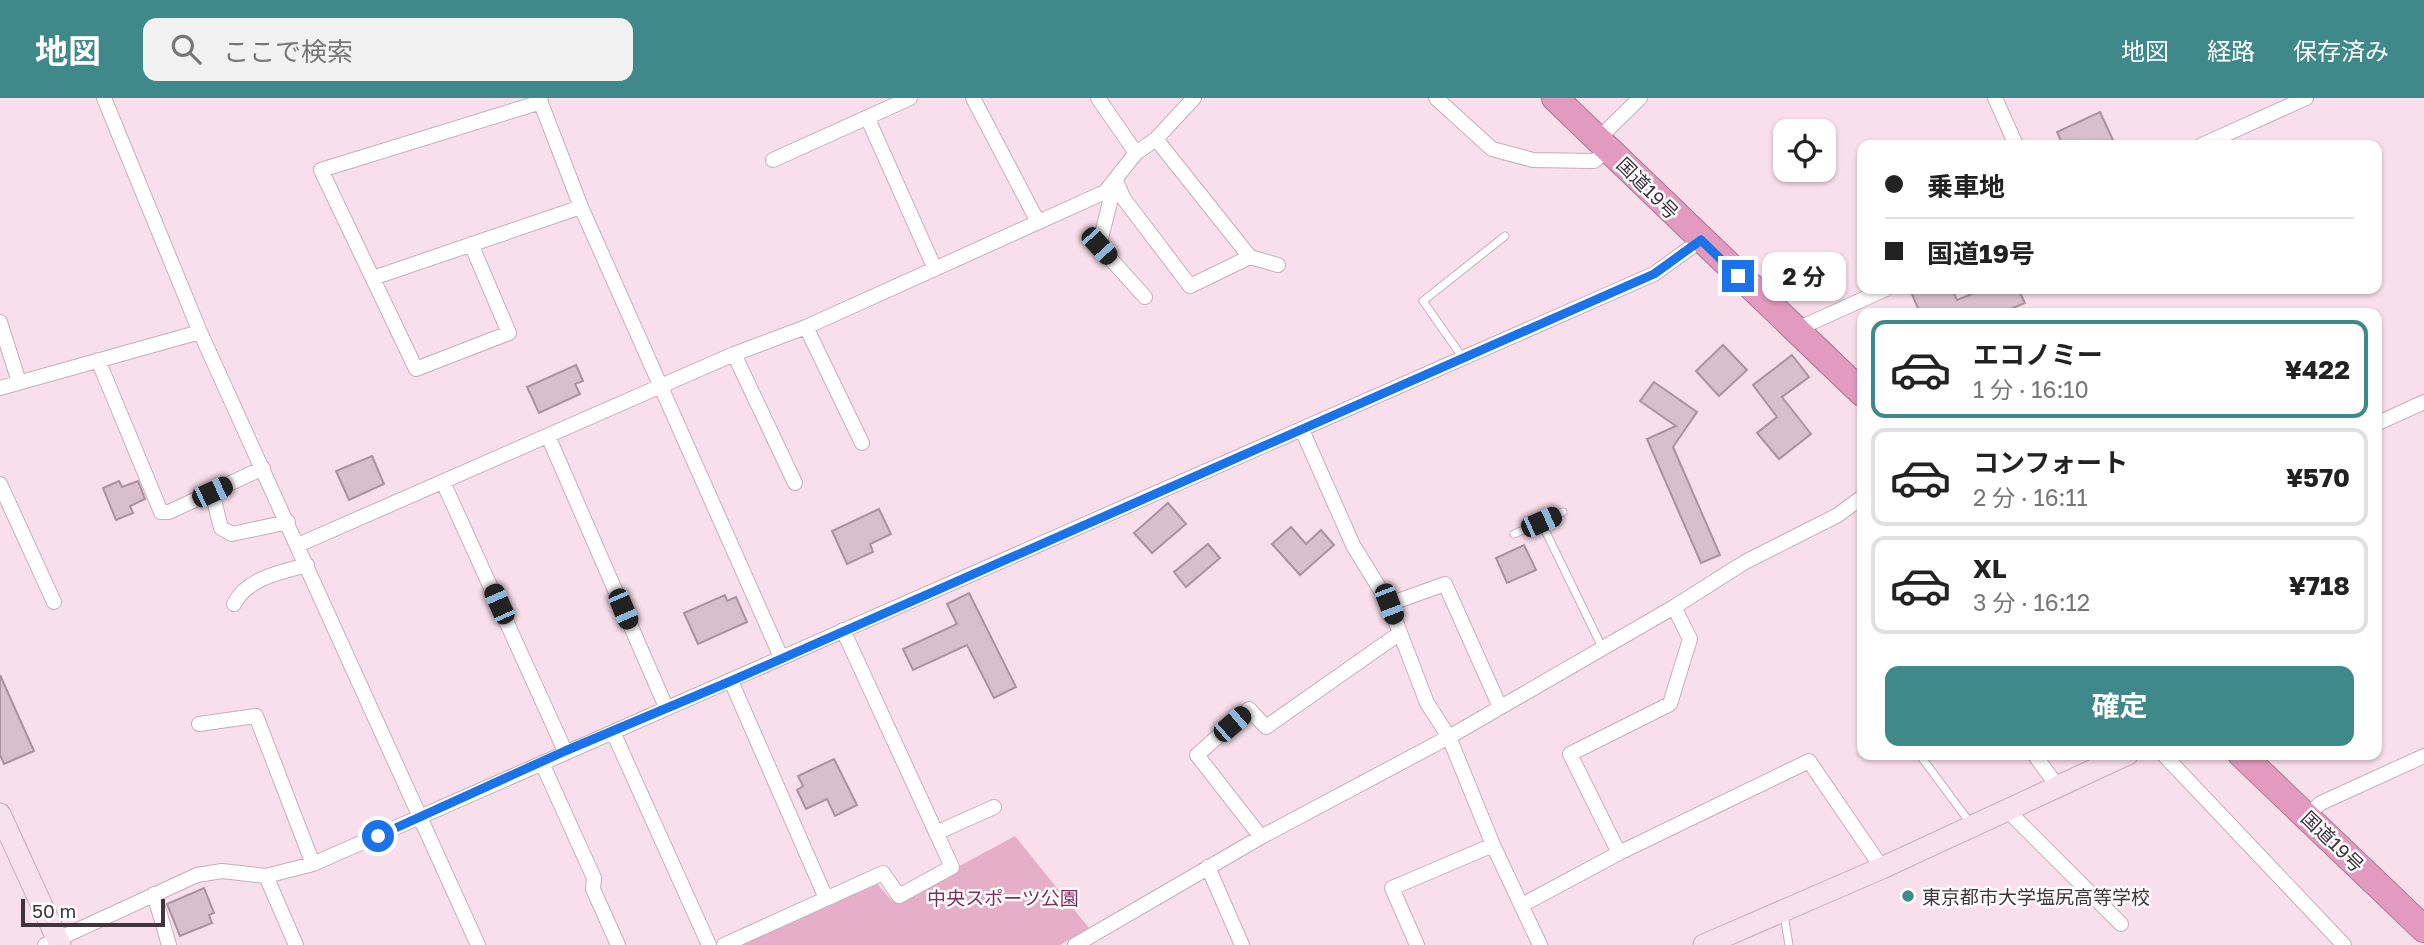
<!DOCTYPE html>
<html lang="ja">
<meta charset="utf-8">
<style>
:root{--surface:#fff;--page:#f2f2f2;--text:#222;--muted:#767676;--line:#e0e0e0;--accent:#40898b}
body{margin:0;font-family:"Golos Text","Noto Sans JP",sans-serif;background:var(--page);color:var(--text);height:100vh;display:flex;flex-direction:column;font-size:26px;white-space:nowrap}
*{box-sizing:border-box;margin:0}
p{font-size:23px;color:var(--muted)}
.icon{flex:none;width:38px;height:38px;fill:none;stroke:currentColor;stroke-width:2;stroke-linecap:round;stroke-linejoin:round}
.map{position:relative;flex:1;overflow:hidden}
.drawer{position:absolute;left:1857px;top:210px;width:525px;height:452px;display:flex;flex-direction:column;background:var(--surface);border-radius:14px;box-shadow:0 2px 5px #0004}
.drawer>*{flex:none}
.hud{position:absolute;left:1857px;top:42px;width:525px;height:154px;border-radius:14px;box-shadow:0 2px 5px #0004;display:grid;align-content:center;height:154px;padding:0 28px;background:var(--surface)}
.fabs{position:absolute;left:1773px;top:21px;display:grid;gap:14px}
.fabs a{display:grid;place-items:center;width:63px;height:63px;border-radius:14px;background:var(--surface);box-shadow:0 2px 5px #0004;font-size:35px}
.scale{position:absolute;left:21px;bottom:18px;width:144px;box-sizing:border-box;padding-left:7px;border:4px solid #3f353a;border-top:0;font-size:19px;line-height:24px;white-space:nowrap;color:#3f353a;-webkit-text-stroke:5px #fff;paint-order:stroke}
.end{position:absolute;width:32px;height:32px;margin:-16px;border:9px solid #1a73e8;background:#fff;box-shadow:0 0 0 4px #fff}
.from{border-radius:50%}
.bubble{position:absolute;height:49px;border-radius:14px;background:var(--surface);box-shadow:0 2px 5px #0004;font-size:23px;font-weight:700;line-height:49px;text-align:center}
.car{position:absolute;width:21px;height:42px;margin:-21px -10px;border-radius:9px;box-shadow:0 0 5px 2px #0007;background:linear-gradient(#222 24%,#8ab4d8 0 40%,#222 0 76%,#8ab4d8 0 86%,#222 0)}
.hud b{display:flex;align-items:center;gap:24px;height:66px;font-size:26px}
.hud b+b{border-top:2px solid var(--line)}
.hud i{width:18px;height:18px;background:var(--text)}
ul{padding:12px 0 0;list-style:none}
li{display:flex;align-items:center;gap:21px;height:98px;margin:0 14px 10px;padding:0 14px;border:4px solid var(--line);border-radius:14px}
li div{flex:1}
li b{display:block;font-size:26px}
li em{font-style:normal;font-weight:700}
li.selected{border-color:var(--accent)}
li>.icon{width:63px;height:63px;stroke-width:1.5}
.cta{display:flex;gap:14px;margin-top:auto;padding:14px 28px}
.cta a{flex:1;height:80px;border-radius:14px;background:var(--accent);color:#fff;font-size:28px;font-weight:700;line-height:80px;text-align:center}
header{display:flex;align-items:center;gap:42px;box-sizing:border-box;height:98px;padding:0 35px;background:var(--accent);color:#fff}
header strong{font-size:33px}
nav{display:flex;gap:38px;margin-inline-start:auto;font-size:24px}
.search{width:490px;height:63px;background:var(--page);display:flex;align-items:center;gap:18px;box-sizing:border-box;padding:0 24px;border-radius:14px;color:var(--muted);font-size:26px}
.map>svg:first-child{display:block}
</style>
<header>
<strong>地図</strong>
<div class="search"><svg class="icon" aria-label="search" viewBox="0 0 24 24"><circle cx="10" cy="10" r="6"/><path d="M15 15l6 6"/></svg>ここで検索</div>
<nav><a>地図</a><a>経路</a><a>保存済み</a></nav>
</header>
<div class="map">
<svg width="2424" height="847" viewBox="0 0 2424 847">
<rect width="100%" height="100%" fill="#f9dfeb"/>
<path fill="#e7aec9" d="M1015 738 1089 830 1060 847H736L875 783 893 804Z"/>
<path fill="#d8bfcb" stroke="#aa939d" stroke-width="2" d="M2100 14 2113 42 2102 47H2063L2057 34Z
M1919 191H1952L1957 202 1984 191H2018L2025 205 2001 215H1920L1911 194Z
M1723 247 1747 272 1719 298 1696 273Z
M1792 257 1809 279 1782 299 1811 336 1779 361 1757 335 1777 319 1753 287Z
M576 267 583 283 575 286 580 296 539 315 527 289Z
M1654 284 1697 314 1673 349 1720 457 1701 465 1647 341 1676 328 1640 303Z
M372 358 384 386 349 402 336 373Z
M119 383 122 389 138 383 145 401 130 408 133 415 116 422 103 390Z
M1168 405 1186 426 1152 455 1134 435Z
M879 411 891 436 870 446 873 454 847 466 832 433Z
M1291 429 1306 446 1321 432 1334 447 1300 477 1272 446Z
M1208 446 1220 460 1186 489 1174 474Z
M1524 447 1536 472 1507 485 1496 460Z
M969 495 1016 589 994 600 967 547 913 572 903 551 957 526 947 506Z
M725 497 727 503 736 499 747 524 698 546 684 515Z
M0 577 34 653 4 666 0 657Z
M834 661 857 707 835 718 827 701 806 711 797 692 803 688 798 678Z
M204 790 214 815 209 817 212 825 180 838 167 806Z"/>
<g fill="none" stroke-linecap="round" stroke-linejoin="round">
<defs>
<path id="lane" d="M1463 260 1423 203 1505 138
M1541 424 1602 549
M1514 436 1563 414
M1919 656 1971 726
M1784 817 1789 847"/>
<path id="street" d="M104 0 200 234 478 847
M539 0 581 109 781 559
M973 0 1038 124
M1098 0 1136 55
M1436 0 1492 51 1533 62 1594 63 1609 51
M1995 0 2016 47
M868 21 935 171
M1598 41 1640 0
M2202 47 2306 0
M773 62 910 0
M1116 83 1124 101 1190 188 1250 159 1156 41
M1115 84 1099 148 1145 199
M471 146 509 235 416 271 321 72 541 4
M1250 159 1278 167
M373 180 581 109
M0 224 19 284
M806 229 862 345
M1795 232 1886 191
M734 256 795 385
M98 262 161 414H169L263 370
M0 290 200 234
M2376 326 2424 304
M1302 332 1353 447 1389 506 1427 605 1449 639 1493 747 1540 847
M548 338 666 609
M443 384 565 653
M0 386 54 504
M212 394 221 430 232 436 288 424
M298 447 734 256 806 229 1105 94 1136 55 1156 41 1194 0
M234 506C247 480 281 474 307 467
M1389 506 1445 486 1500 609
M731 583 826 800
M199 626 256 618 313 766
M613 634 709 847
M2034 656 2058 689
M2163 656 2344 847
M542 665 594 780 593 791 618 847
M2007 712 2121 826
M2306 718 2321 705 2424 658
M936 735 994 709
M1261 739 1197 657 1249 611 1266 629 1400 535
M1619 755 1570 656 1670 606 1690 541 1674 509
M1208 769 1242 847
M266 778 296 847
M154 796 169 847
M1522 807 1619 755 1809 663 1882 770
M45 847 197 777 222 773 266 778 313 766 1654 176 1701 142
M724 847 883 775 899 798 952 769 843 532
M1075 847 1261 739 1449 639 1674 509 1745 464 1838 417 1862 399
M1417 847 1392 790 1493 747"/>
<path id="secondary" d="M0 716 60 847
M1704 847 1882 770 2128 656"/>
<path id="highway" d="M1555 0 1862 295
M2241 656 2424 831"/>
</defs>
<use href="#lane" stroke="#c6aeb9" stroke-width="9"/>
<use href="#street" stroke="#c6aeb9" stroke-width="16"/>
<use href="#secondary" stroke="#c6aeb9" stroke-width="23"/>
<use href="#highway" stroke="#a97790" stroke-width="28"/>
<use href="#lane" stroke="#fff" stroke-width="7"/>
<use href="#street" stroke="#fff" stroke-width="14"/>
<use href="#secondary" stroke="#f6e1ec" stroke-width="21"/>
<use href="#highway" stroke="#e29bbe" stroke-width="26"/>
</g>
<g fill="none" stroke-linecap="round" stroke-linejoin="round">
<path stroke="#1a73e8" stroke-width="9" d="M378 738 565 653 731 583 1654 176 1701 142 1738 178"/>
</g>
<circle fill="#40898b" stroke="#fff" stroke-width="2.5" cx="1908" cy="798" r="7"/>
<g text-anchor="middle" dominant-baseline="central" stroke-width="5" stroke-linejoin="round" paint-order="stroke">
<g font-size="19" fill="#3f353a" stroke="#fff">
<text transform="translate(1648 90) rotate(45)">国道19号</text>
<text transform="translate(2333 743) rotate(44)">国道19号</text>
</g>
<g font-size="19" fill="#3f353a" stroke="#fff" text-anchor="start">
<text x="1922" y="798">東京都市大学塩尻高等学校</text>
</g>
<g font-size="19" fill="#822c5d" stroke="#fff">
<text x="1003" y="799">中央スポーツ公園</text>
</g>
</g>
</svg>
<div class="fabs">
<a><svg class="icon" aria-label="locate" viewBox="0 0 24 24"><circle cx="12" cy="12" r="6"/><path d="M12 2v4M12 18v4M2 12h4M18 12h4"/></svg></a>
</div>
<div class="scale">50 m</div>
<i class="end from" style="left:378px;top:738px"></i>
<i class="end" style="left:1738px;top:178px"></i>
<div class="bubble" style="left:1762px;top:154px;width:84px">2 分</div>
<i class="car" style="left:1099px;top:148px;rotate:138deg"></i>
<i class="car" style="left:212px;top:394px;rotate:65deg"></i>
<i class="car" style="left:1541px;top:424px;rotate:66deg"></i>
<i class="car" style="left:499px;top:506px;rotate:336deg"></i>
<i class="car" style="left:1389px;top:506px;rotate:159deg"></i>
<i class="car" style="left:623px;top:511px;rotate:157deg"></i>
<i class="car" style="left:1232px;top:626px;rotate:49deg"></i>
<div class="hud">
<b><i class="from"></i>乗車地</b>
<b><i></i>国道19号</b>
</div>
<section class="drawer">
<ul>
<li class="selected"><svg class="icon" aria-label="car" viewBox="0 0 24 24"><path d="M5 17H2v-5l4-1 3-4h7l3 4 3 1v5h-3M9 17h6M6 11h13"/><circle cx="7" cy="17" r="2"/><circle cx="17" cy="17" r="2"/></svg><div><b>エコノミー</b><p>1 分 · 16:10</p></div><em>¥422</em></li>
<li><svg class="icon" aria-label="car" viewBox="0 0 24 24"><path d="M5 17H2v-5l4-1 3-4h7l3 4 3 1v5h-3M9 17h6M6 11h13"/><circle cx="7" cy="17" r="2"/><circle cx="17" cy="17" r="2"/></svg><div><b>コンフォート</b><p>2 分 · 16:11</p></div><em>¥570</em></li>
<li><svg class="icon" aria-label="car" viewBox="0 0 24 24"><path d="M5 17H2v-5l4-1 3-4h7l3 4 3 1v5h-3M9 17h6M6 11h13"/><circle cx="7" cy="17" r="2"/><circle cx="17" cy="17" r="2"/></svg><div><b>XL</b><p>3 分 · 16:12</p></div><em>¥718</em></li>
</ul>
<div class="cta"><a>確定</a></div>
</section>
</div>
